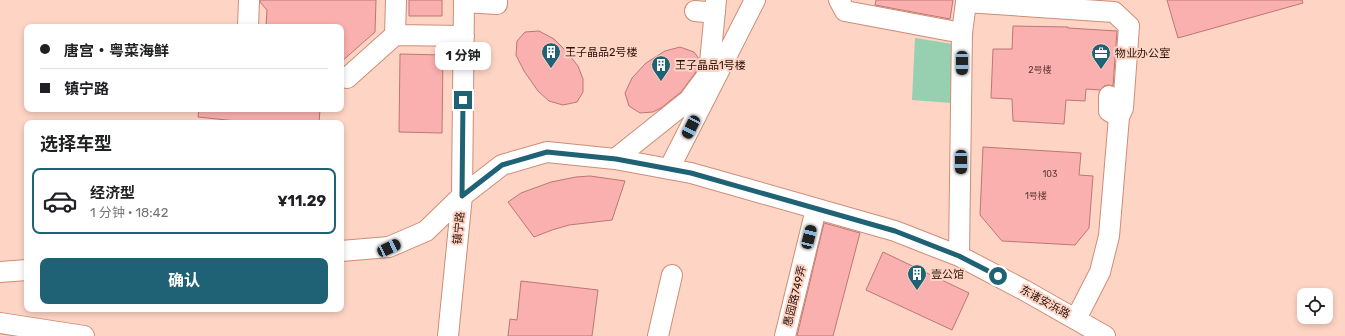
<!DOCTYPE html>
<html lang="zh">
<meta charset="utf-8">
<style>
:root{--surface:#fff;--page:#f6f6f6;--text:#202124;--muted:#757577;--line:#e0e0e0;--accent:#1f6275}
body{margin:0;font-family:Rubik,"Noto Sans SC",sans-serif;background:var(--page);color:var(--text);height:100vh;display:flex;flex-direction:column;font-size:15px;white-space:nowrap}
*{box-sizing:border-box;margin:0}
p{font-size:13px;color:var(--muted)}
.icon{flex:none;width:22px;height:22px;fill:none;stroke:currentColor;stroke-width:2;stroke-linecap:round;stroke-linejoin:round}
.map{position:relative;flex:1;overflow:hidden}
.side{position:absolute;left:24px;top:120px;width:320px;height:192px;display:flex;flex-direction:column;background:var(--surface);border-radius:8px;box-shadow:0 2px 6px #0003}
.side>*{flex:none}
.top-card{position:absolute;left:24px;top:24px;width:320px;height:88px;border-radius:8px;box-shadow:0 2px 6px #0003;display:grid;align-content:center;height:88px;padding:0 16px;background:var(--surface)}
.controls{position:absolute;left:1297px;top:288px;display:grid;gap:8px}
.controls a{display:grid;place-items:center;width:36px;height:36px;border-radius:8px;background:var(--surface);box-shadow:0 2px 6px #0003;font-size:20px}
.end{position:absolute;width:18px;height:18px;margin:-9px;border:5px solid #1f6275;background:#fff;box-shadow:0 0 0 2px #fff}
.from{border-radius:50%}
.bubble{position:absolute;height:28px;border-radius:8px;background:var(--surface);box-shadow:0 2px 6px #0003;font-size:13px;font-weight:700;line-height:28px;text-align:center}
.car{position:absolute;width:12px;height:24px;margin:-12px -6px;border-radius:5px;box-shadow:0 0 3px 1px #0007;background:linear-gradient(#222 24%,#8ab4d8 0 40%,#222 0 76%,#8ab4d8 0 86%,#222 0)}
.top-card b{display:flex;align-items:center;gap:14px;height:38px;font-size:15px}
.top-card b+b{border-top:1px solid var(--line)}
.top-card i{width:10px;height:10px;background:var(--text)}
ul{padding:0;list-style:none}
li{display:flex;align-items:center;gap:12px;height:66px;margin:0 8px 6px;padding:0 8px;border:2px solid transparent;border-radius:8px}
li div{flex:1}
li b{display:block;font-size:15px}
li em{font-style:normal;font-weight:700}
li.active{border-color:var(--accent)}
li>.icon{width:36px;height:36px;stroke-width:1.5}
h2{padding:0 16px;font-size:18px;line-height:48px}
.action{display:flex;gap:8px;margin-top:auto;padding:8px 16px}
.action a{flex:1;height:46px;border-radius:8px;background:var(--accent);color:#fff;font-size:16px;font-weight:700;line-height:46px;text-align:center}
.map>svg:first-child{display:block}
</style>
<div class="map">
<svg width="1345" height="336" viewBox="0 0 1345 336">
<rect width="100%" height="100%" fill="#fed4c5"/>
<path fill="#96d0b1" d="M915 38 953 44 952 103 912 100Z"/>
<path fill="#fab0af" stroke="#bb7776" d="M260 0H376L375 32 341 62V27H266L267 10 260 2Z
M409 0H442V16H409Z
M876 0H953L950 19 875 5Z
M1167 0H1302L1303 3 1178 38Z
M1013 26 1068 27V28L1117 31 1113 86 1109 85 1104 86 1100 90 1086 89 1085 101 1066 100 1064 124 1013 121 1012 99 991 98 993 49H1012Z
M539 31 554 39 566 51 578 66 583 79V92L577 102 563 105 549 101 538 91 524 71 516 55 517 41 525 32Z
M680 47 694 52 699 59 698 69 681 92 661 108 653 112 640 113 629 106 625 93 632 78 646 63 665 51Z
M400 54 443 55 442 133 399 132Z
M199 109H320L319 123H255L198 117Z
M983 147 1081 153 1079 175 1093 176 1089 228 1075 245 1002 241 980 215Z
M590 176 625 181 612 220 569 225 552 230 534 237 508 202 521 193 551 182 576 177Z
M824 223 860 233 833 336H797Z
M883 252 969 293 952 330 866 290Z
M521 281 598 290 592 336H508L510 319 517 320Z"/>
<g fill="none" stroke-linecap="round" stroke-linejoin="round">
<defs>
<path id="minor" d="M839 0 845 11 962 33
M464 2 497 4V0
M695 11 715 13
M248 27 249 0
M395 35 396 0
M341 77 347 78 395 35 464 36
M1109 96V111L1119 117
M615 159 689 100 709 73 716 0
M669 169 755 0
M341 251 389 247 426 231 462 196 502 165 547 152 615 159 691 173 895 231 959 256 1024 290 1105 336
M959 256 962 33 966 2 1114 12 1129 26 1123 108 1119 117 1109 236 1100 272 1076 319
M0 272 27 270
M0 323 84 336
M448 336 462 196 464 0
M658 336 672 275
M785 336 816 209"/>
</defs>
<use href="#minor" stroke="#ce8d76" stroke-width="22"/>
<use href="#minor" stroke="#fff" stroke-width="20"/>
</g>
<g fill="none" stroke-linecap="round" stroke-linejoin="round">
<path stroke="#1f6275" stroke-width="5" d="M463 100 462 196 502 165 547 152 616 159 691 173 895 231 959 256 998 276"/>
</g>
<defs>
<symbol id="building-pin" viewBox="-11 -11 22 30"><path d="M0 17L-7.5 6A9.5 9.5 0 1 1 7.5 6Z" fill="#1f6275" stroke="#fed4c5"/><path d="M-4-6H4V6H1V3H-1V6H-4ZM-2.5-4.3h1.7v1.8h-1.7ZM.8-4.3h1.7v1.8H.8ZM-2.5-1h1.7V.8h-1.7ZM.8-1h1.7V.8H.8Z" fill="#fff"/></symbol>
<symbol id="office-pin" viewBox="-11 -11 22 30"><path d="M0 17L-7.5 6A9.5 9.5 0 1 1 7.5 6Z" fill="#1f6275" stroke="#fed4c5"/><path d="M-6-3h4V-5.5h4V-3h4V5H-6ZM-1-4.5V-3h2v-1.5ZM-6 0V1H6V0Z" fill="#fff"/></symbol>
</defs>
<g fill-rule="evenodd">
<use href="#building-pin" x="540" y="41" width="22" height="30"/>
<use href="#office-pin" x="1090" y="42" width="22" height="30"/>
<use href="#building-pin" x="650" y="54" width="22" height="30"/>
<use href="#building-pin" x="906" y="263" width="22" height="30"/>
</g>
<g text-anchor="middle" dominant-baseline="central" stroke-width="4" stroke-linejoin="round" paint-order="stroke">
<g font-size="9" fill="#5e3a32">
<text x="1040" y="70">2号楼</text>
<text x="1050" y="174">103</text>
<text x="1036" y="196">1号楼</text>
</g>
<g font-size="11" fill="#2a1209" stroke="#fed4c5" text-anchor="start">
<text x="565" y="52">王子晶品2号楼</text>
<text x="1115" y="53">物业办公室</text>
<text x="675" y="65">王子晶品1号楼</text>
<text x="931" y="274">壹公馆</text>
</g>
<g font-size="11" fill="#2a1209" stroke="#fed4c5">
<text transform="translate(459 228) rotate(-84)">镇宁路</text>
<text transform="translate(795 296) rotate(-76)">愚园路749弄</text>
<text transform="translate(1045 302) rotate(29)">东诸安浜路</text>
</g>
</g>
</svg>
<div class="controls">
<a><svg class="icon" aria-label="locate" viewBox="0 0 24 24"><circle cx="12" cy="12" r="6"/><path d="M12 2v4M12 18v4M2 12h4M18 12h4"/></svg></a>
</div>
<i class="end from" style="left:998px;top:276px"></i>
<i class="end" style="left:463px;top:100px"></i>
<div class="bubble" style="left:435px;top:42px;width:56px">1 分钟</div>
<i class="car" style="left:962px;top:63px;rotate:180deg"></i>
<i class="car" style="left:691px;top:127px;rotate:207deg"></i>
<i class="car" style="left:961px;top:162px;rotate:180deg"></i>
<i class="car" style="left:809px;top:237px;rotate:14deg"></i>
<i class="car" style="left:389px;top:248px;rotate:65deg"></i>
<div class="top-card">
<b><i class="from"></i>唐宫・粤菜海鲜</b>
<b><i></i>镇宁路</b>
</div>
<section class="side">
<h2>选择车型</h2>
<ul>
<li class="active"><svg class="icon" aria-label="car" viewBox="0 0 24 24"><path d="M5 17H2v-5l4-1 3-4h7l3 4 3 1v5h-3M9 17h6M6 11h13"/><circle cx="7" cy="17" r="2"/><circle cx="17" cy="17" r="2"/></svg><div><b>经济型</b><p>1 分钟 · 18:42</p></div><em>¥11.29</em></li>
</ul>
<div class="action"><a>确认</a></div>
</section>
</div>
